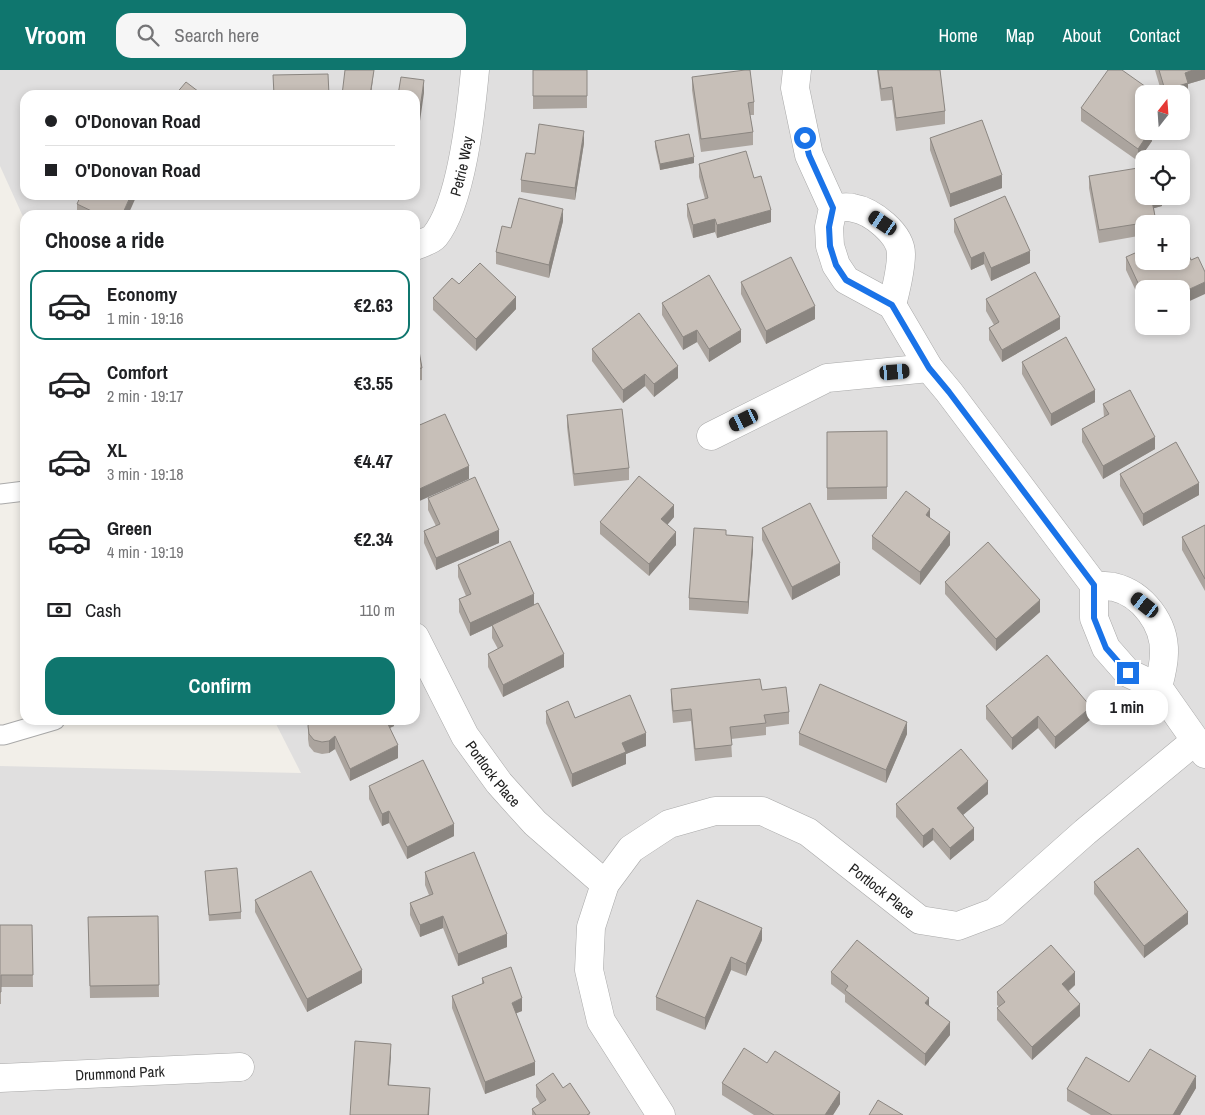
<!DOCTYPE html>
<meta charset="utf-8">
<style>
:root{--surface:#fff;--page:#f6f6f6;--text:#202124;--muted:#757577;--line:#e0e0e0;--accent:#0f766e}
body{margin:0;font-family:"Archivo Narrow",sans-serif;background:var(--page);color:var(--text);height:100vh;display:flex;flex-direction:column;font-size:19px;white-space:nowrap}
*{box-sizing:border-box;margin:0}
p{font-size:16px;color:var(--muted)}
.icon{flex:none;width:28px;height:28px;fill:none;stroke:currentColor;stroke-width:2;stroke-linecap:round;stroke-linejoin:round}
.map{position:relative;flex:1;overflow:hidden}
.panel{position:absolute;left:20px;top:140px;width:400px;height:515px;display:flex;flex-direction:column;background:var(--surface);border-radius:15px;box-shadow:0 2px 8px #0003}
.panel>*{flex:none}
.hud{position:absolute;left:20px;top:20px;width:400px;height:110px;border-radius:15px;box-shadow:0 2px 8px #0003;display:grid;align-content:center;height:110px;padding:0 25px;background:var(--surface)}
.needle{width:32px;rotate:17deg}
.tools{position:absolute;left:1135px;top:15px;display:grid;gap:10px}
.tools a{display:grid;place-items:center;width:55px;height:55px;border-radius:10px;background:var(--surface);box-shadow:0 2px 8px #0003;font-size:25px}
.end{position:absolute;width:22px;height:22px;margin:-11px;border:6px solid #1a73e8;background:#fff;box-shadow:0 0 0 2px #fff}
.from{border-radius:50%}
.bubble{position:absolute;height:35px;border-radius:15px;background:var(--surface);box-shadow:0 2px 8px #0003;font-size:16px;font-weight:800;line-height:35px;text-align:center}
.car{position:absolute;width:15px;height:30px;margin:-15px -8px;border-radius:6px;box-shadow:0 0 4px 1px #0007;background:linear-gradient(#222 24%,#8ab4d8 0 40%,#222 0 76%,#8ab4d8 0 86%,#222 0)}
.hud b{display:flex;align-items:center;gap:18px;height:48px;font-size:19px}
.hud b+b{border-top:1px solid var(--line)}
.hud i{width:12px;height:12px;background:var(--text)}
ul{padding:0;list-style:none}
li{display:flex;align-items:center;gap:15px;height:70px;margin:0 10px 8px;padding:0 15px;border:2px solid transparent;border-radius:15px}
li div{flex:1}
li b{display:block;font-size:19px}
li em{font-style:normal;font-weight:800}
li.current{border-color:var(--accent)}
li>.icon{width:45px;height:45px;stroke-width:1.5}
h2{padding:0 25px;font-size:22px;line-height:60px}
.pay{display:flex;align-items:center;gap:12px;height:55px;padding:0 25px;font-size:19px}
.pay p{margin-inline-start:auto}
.primary-button{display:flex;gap:10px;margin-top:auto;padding:10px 25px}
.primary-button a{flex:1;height:58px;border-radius:15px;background:var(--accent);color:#fff;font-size:20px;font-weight:800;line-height:58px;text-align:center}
header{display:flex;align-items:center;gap:30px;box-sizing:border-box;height:70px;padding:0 25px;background:var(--accent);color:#fff}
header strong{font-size:24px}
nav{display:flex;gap:28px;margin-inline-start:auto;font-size:18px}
.search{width:350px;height:45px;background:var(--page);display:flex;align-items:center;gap:12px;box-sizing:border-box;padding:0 18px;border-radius:15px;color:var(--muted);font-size:19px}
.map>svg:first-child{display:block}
</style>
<header>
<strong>Vroom</strong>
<div class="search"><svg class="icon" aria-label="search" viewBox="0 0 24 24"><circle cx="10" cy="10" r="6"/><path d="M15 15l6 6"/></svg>Search here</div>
<nav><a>Home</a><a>Map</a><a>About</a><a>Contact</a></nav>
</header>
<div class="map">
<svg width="1205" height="1045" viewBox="0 0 1205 1045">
<rect width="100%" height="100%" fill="#f2efe9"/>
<path fill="#e0dfdf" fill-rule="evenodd" d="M0 0H1205V1045H0V696L301 703 274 650H415V145H25V151L0 96ZM1144 24H1181V61H1144ZM25 25H415V125H25ZM1144 89H1181V126H1144ZM1144 154H1181V191H1144ZM1144 219H1181V256H1144Z"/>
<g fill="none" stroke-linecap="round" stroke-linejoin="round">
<defs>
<path id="lane" d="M0 424 25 421
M0 665H4L55 650"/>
<g id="street">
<path d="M797 0 795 18 809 85 833 138 829 157 830 176 836 195 846 210 892 235 929 298 949 322 1094 515V548L1106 578 1128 603 1158 617 1205 684"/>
<path d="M833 138C839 138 847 136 853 138 872 141 901 164 901 184 901 201 896 219 892 235"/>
<path id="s1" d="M415 176C421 173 431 171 435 166 462 132 471 43 475 0"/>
<path d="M711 366 827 308 929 298"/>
<path d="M1094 515C1101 516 1108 516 1114 517 1143 524 1165 554 1164 583 1164 595 1161 606 1158 617"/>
<path id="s2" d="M415 567 465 666 499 713 535 753 605 814"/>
<path id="s3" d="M0 1008 240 997"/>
<path id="s4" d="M661 1045 601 951 589 900 591 857 605 814 631 779 669 754 715 741H762L808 762 920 850 958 856 995 842 1085 762 1195 671"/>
</g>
</defs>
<use href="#lane" stroke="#a9a9a9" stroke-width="21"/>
<use href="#street" stroke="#a9a9a9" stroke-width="29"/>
<use href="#lane" stroke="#fff" stroke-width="19"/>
<use href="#street" stroke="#fff" stroke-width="28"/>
</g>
<path fill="#aba49e" d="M533 0H587V38L533 39Z
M877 0H940L945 41V54L896 61 892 30 881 31Z
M1155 0H1205V9L1188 14V25L1181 27V24H1162Z
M692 7 754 32V45H750L753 62V75L701 82 692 20Z
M1081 38 1144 61H1152V71L1138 91 1081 51Z
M930 68 1002 118 950 137 930 80Z
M655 71 694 93 660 100 655 77Z
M584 73 575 130 521 122V110Z
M699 94 754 108 771 152 717 168 715 162 693 168 687 146V134L705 129 699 107Z
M1089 106 1162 126V136L1154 138 1156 154H1144V165L1099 173 1089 118Z
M77 134 128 145H77Z
M954 149 1030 193 991 211 984 194 971 200 954 162Z
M563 151 549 208 496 194V182Z
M1126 187 1191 190 1144 219V238L1126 200Z
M741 212 815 249 766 274 741 224Z
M459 214 516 239 476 281 433 240V228Z
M986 229 1060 259 1002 292 989 270V258L994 255 986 241Z
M662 233 741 272 709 292 697 272 683 280 662 245Z
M415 258 422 298V310L415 311Z
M592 279 678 308 654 327 645 316 623 333 592 291Z
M1022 292 1095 332 1051 356 1022 304Z
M1103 334 1155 379 1103 409 1082 372V359L1104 347Z
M567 345 629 398V410L574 416 567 357Z
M887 361V429L827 430V362Z
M1120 404 1199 425 1143 456 1120 416Z
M428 428 499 473 436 500 424 473V461L436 456 428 440Z
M674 447 667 455 676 475 649 506 600 464V452Z
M930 448 950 475 920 515 872 479V466Z
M1205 455V521L1182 480V467Z
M762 458 840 505 792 530 762 470Z
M753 479 748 544 689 540V528Z
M458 495 534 535 564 597 503 627 488 597V584L498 579 492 568V555L498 553 470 566 459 542V529L466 526 458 507Z
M945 512 1040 542 996 581 945 524Z
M671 619 762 620 789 642V654L766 657V665L731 669 732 687 695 691 691 651 673 653 671 631Z
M986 636 1091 649 1055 679 1038 658 1012 680 986 649Z
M546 641 575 648 646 676 626 684V694L572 717 546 653Z
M394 650V656L390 658 398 688 350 711 335 679 329 683 322 684 314 682 309 676 308 669V656Z
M799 663 907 664 886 713 799 675Z
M369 716 454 766 407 789 389 753 382 756 369 729Z
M988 724 963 745 974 770 950 790 933 770 923 778 896 747V734Z
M205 801 241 842V849L209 851Z
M425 802 507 877 458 896 443 858 420 867 410 845V833L429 825 425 815Z
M1094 812 1188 854 1144 888 1094 824Z
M255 830 362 913 307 942 255 842Z
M158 846 159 927 90 928 88 847Z
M0 855H32L33 917H1V934H0Z
M762 870 746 906 731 900 705 960 656 940V927Z
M831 902 929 935 950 965 925 996 845 932V925L831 914Z
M482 908 522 941 516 943 535 1005 485 1024 452 938V926L482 914Z
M1075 915 1069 921 1080 946 1032 990 997 950V938L999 937 997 935V922Z
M767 993 840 1034 833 1045H754L722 1025V1013Z
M1129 1012 1196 1018 1180 1045H1091L1067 1031V1019Z
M536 1015 563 1018 590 1045H532V1039L540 1034 536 1027Z"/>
<path fill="#8b8681" d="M374 0 371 25H370Z
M1193 0H1205V9L1188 14V25L1181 27V24H1165V20L1185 3Z
M424 10V23L415 86V74Z
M584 61V73L575 130V118Z
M1150 61H1152V71L1138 91V79Z
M694 87V93L660 100V94Z
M1002 105V118L950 137V124Z
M131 125H137L128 145H122Z
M1151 126H1162V136L1151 139Z
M563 139V151L549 208V195Z
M771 140V152L717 168V155Z
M715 149V162L693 168V155Z
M1030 181V193L991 211V198Z
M984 182V194L971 200V188Z
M1205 212V224L1181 235V223Z
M516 227V239L476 281V269Z
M815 236V249L766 274V261Z
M1060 247V259L1002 292V280Z
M697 260V272L683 280V267Z
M741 260V272L709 292V279Z
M678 296V308L654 327V314Z
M645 304V316L623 333V320Z
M1095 320V332L1051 356V344Z
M1155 367V379L1103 409V396Z
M469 396V409L415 433V421Z
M1199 413V425L1143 456V444Z
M674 435V447L661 462V449Z
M930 439V452L926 445Z
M499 460V473L436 500V488Z
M676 462V475L649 506V494Z
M950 462V475L920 515V502Z
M753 467V479L748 544V532Z
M840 493V505L792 530V517Z
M534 524V536L470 566V553Z
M1040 530V542L996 581V569Z
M564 584V597L503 627V615Z
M1091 637V649L1055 679V667Z
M1038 646V658L1012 680V668Z
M385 650H394V656L385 660Z
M907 652V664L886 713V700Z
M646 663V676L626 684V694L572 717V704L622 673Z
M335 666V679L329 683V671Z
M398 675V688L350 711V699Z
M988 711V724L957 750V738Z
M389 741V753L382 756V744Z
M454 754V766L407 789V777Z
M933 758V770L923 778V766Z
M974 758V770L950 790V778Z
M1188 842V854L1144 888V876Z
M443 846V858L420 867V855Z
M762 858V870L746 906V894Z
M507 864V877L458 896V884Z
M731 887V900L705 960V948Z
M362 900V913L307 942V929Z
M1075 902V915L1062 926V914Z
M522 928V941L512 945V933Z
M929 928V941L925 933Z
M1080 934V946L1032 990V977Z
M950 952V965L925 996V984Z
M391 974V986L388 1028V1015Z
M535 992V1005L485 1024V1012Z
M1196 1006V1018L1180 1045H1173Z
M430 1018 429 1045H428Z
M840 1022V1034L833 1045H825Z"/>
<path fill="#c7bfb8" stroke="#8b8681" d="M345 0H374L370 25H342Z
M533 0H587V26H533Z
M745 0H750L754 32 748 33 753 62 701 69 692 7Z
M878 0H940L945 41 896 48 892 17 881 19Z
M1108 0H1122L1156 24H1144V50L1143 52 1144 53V61H1150L1138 79 1081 38Z
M1159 0H1193L1185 3 1188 13 1165 20Z
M328 4 329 25H274L273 5Z
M401 7 424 10 415 74V25H398Z
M186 12 203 25H175Z
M982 50 1002 105 950 124 930 68Z
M539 54 584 61 575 118 521 110 526 83 535 84Z
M689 64 694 87 660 94 655 71Z
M746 81 754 108 761 106 771 140 717 155 715 149 693 155 687 134 708 128 699 94Z
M1144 97V126H1151L1156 151 1099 160 1089 106Z
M81 125H131L122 145H100L77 134Z
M1005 126 1030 181 991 198 984 182 971 188 954 149Z
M519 128 563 139 549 195 496 182 502 156 511 158Z
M1181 168 1191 190 1198 187 1205 202V212L1181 223V219H1144V226L1126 187 1144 179V191H1181Z
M791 187 815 236 766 261 741 212Z
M480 193 516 227 476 269 433 228 452 208 459 214Z
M1035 202 1060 247 1002 280 989 258 999 252 986 229Z
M709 205 741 260 709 279 697 260 683 267 662 233Z
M639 243 678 296 654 314 645 304 623 320 592 279Z
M415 258 422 298 415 299Z
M1066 267 1095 320 1051 344 1022 292Z
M1130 320 1155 367 1103 396 1082 359 1109 344 1103 334Z
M622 339 629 398 574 404 567 345Z
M445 344 469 396 415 421V357Z
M887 361V417L827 418V362Z
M1176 372 1199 413 1143 444 1120 404Z
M639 406 674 435 661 449 676 462 649 494 600 452Z
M475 407 499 460 436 488 424 461 440 454 428 428Z
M906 421 930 439 926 445 950 462 920 502 872 466Z
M810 433 840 493 792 517 762 458Z
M1205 455V509L1182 467Z
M694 458 726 460V465L753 467 748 532 689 528Z
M510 471 534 524 470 553 459 529 471 524 458 495Z
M988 472 1040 530 996 569 945 512Z
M538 533 564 584 503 615 488 584 503 576 492 555Z
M1047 585 1091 637 1055 667 1038 646 1012 668 986 636Z
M760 609 762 620 786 617 789 642 764 645 766 653 730 657 732 675 695 679 691 639 673 641 671 619Z
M820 614 907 652 886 700 799 663Z
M630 625 646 663 622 673 626 682 572 704 546 641 568 631 575 648Z
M309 650H386L398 675 350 699 335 666 329 671 322 672 314 670 309 664 308 656Z
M961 679 988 711 957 738 974 758 950 778 933 758 923 766 896 734Z
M423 690 454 754 407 777 389 741 382 744 369 716Z
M1138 778 1188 842 1144 876 1094 812Z
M474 782 507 864 458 884 443 846 420 855 410 833 433 824 425 802Z
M237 798 241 842 209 845 205 801Z
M311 801 362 900 307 929 255 830Z
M697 830 762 858 746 894 731 887 705 948 656 927Z
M158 846 159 915 90 916 88 847Z
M0 855H32L33 905H1V922H0Z
M857 870 929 928 925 933 950 952 925 984 845 920 848 916 831 902Z
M1051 875 1075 902 1062 914 1080 934 1032 977 997 938 1005 932 997 922Z
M511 897 522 928 512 933 535 992 485 1012 452 926 484 913 482 908Z
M355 971 391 974 388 1015 430 1018 428 1045H350Z
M744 978 767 993 775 981 840 1022 825 1045H774L722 1013Z
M1150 979 1196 1006 1173 1045H1112L1067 1019 1086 987 1129 1012Z
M553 1003 563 1018 570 1013 590 1043 587 1045H536L532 1039 546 1030 536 1015Z
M878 1030 903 1045H869Z"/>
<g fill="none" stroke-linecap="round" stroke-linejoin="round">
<path stroke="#1a73e8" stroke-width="6" d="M805 68 809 85 833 138 829 157 830 176 836 195 846 210 892 235 929 298 949 322 1094 515V548L1106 578 1128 603"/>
</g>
<g text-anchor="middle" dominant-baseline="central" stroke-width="4" stroke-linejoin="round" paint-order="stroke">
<g font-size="15" fill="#222" stroke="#fff">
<text stroke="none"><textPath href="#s1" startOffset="98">Petrie Way</textPath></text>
<text stroke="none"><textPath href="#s2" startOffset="158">Portlock Place</textPath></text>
<text stroke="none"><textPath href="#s4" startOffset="581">Portlock Place</textPath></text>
<text stroke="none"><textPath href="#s3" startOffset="120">Drummond Park</textPath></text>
</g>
</g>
</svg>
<div class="tools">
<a><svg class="needle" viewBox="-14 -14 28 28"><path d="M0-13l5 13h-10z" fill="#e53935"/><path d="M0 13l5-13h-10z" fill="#757577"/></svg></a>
<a><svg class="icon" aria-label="locate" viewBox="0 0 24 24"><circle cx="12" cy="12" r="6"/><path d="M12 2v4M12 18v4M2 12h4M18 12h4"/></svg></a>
<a>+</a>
<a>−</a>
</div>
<i class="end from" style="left:805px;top:68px"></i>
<i class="end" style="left:1128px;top:603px"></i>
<div class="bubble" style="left:1086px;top:620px;width:82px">1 min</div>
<i class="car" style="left:883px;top:153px;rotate:304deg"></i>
<i class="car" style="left:895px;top:302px;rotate:85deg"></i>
<i class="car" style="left:744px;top:350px;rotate:244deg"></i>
<i class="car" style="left:1145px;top:535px;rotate:308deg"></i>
<div class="hud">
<b><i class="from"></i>O'Donovan Road</b>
<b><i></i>O'Donovan Road</b>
</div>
<section class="panel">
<h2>Choose a ride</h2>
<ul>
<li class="current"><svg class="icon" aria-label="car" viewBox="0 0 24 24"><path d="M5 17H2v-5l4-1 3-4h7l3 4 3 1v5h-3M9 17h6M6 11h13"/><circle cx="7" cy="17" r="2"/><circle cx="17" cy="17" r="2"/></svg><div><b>Economy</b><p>1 min · 19:16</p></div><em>€2.63</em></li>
<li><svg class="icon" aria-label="car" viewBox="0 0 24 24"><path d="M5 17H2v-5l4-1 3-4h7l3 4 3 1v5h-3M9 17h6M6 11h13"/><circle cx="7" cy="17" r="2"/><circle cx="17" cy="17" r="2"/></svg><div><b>Comfort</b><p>2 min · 19:17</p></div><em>€3.55</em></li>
<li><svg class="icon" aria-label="car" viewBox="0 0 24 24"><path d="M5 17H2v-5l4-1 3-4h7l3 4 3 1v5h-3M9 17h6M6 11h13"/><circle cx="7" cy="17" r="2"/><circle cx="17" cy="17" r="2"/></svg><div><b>XL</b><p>3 min · 19:18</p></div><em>€4.47</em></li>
<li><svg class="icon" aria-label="car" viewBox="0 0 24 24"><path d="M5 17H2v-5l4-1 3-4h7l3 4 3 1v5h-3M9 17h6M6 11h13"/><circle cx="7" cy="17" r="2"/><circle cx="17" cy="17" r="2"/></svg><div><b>Green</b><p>4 min · 19:19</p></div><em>€2.34</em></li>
</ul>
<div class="pay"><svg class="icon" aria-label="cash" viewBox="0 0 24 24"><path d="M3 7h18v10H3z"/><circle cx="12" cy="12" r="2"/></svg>Cash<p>110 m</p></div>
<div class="primary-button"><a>Confirm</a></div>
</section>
</div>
